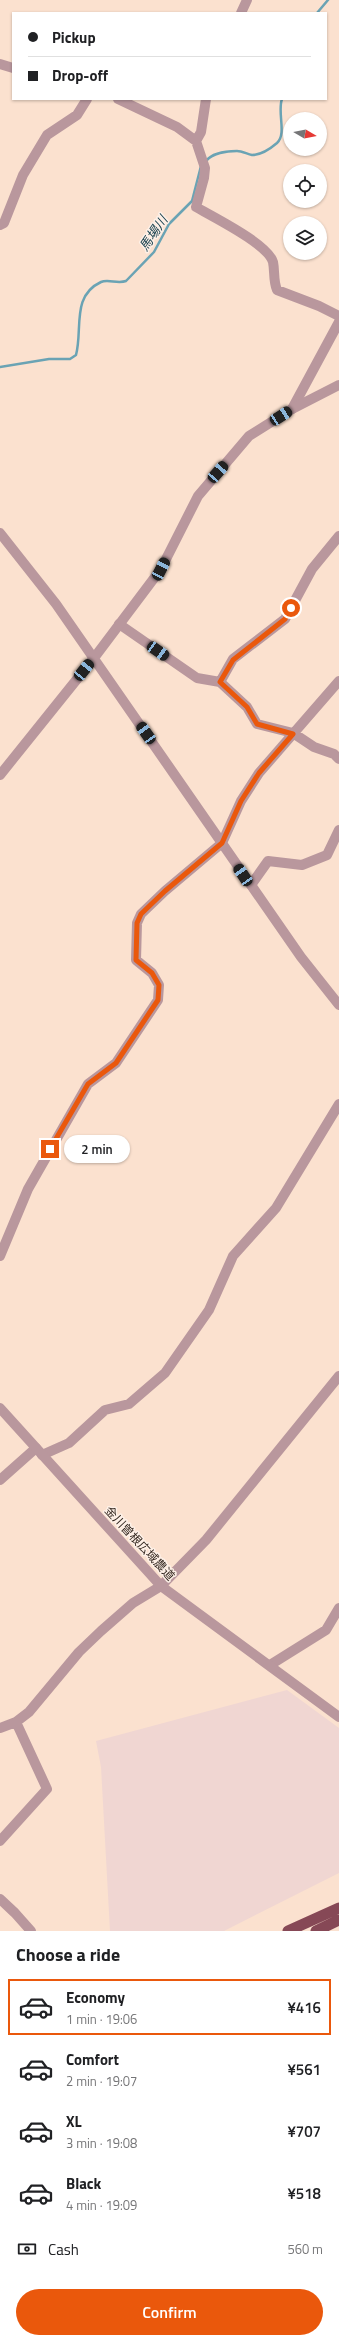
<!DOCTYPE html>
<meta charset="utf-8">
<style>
:root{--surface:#fff;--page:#f6f6f6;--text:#202124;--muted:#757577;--line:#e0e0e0;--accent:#ea580c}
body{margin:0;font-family:"Titillium Web","Noto Sans JP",sans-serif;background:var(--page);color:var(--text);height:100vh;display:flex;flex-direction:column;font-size:15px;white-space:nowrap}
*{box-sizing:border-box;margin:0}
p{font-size:13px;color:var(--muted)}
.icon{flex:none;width:22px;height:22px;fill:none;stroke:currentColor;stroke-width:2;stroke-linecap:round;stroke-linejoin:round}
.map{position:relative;height:1931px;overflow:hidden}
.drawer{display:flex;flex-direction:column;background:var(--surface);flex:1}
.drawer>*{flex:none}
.top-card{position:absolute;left:12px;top:12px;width:315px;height:88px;border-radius:0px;box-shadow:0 1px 3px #0004;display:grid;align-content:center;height:88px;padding:0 16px;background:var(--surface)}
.needle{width:26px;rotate:100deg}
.fabs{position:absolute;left:283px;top:112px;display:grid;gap:8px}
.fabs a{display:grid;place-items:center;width:44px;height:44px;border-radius:50%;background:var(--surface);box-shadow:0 1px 3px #0004;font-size:20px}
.end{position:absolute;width:18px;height:18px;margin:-9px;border:5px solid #ea580c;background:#fff;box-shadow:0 0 0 2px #fff}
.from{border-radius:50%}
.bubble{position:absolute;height:28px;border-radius:14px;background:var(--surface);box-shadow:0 1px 3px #0004;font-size:13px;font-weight:600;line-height:28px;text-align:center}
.car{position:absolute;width:12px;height:24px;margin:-12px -6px;border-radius:5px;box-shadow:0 0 3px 1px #0007;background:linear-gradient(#222 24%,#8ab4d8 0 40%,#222 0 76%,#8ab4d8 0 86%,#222 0)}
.top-card b{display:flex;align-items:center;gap:14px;height:38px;font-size:15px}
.top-card b+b{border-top:1px solid var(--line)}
.top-card i{width:10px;height:10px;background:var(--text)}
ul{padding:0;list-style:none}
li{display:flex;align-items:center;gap:12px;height:56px;margin:0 8px 6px;padding:0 8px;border:2px solid transparent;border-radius:0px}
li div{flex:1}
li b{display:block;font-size:15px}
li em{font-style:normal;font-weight:600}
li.on{border-color:var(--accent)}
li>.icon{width:36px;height:36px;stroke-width:1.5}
h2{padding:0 16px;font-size:18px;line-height:48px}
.pay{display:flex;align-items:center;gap:10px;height:44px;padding:0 16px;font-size:15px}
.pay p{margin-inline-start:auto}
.button{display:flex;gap:8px;margin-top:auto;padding:8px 16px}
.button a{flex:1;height:46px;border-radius:24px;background:var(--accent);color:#fff;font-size:16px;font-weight:600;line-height:46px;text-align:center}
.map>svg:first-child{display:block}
</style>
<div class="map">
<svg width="339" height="1931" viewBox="0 0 339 1931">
<rect width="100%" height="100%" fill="#fbe1cf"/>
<path fill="#f0d6d2" d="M287 1690 339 1728V1873L224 1931H110L101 1767 96 1741Z"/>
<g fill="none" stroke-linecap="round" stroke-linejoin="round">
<path stroke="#6aa3b4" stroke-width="2.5" d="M317 13 328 0
M206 161C212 153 227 151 237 151 242 151 247 154 252 155 261 155 270 149 277 143 287 134 277 112 282 99
M0 367 49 359H70L76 355C83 329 71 296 101 282 108 279 118 284 126 281L154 252 169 224 192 201 201 166"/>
<path stroke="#b9979d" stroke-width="10" d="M241 13 247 0
M0 64 13 68
M118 99 177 127 196 141 205 168 204 178 196 207C213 217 268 244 273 262 275 272 273 280 277 290L319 306 339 316
M196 141 201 132 206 99
M0 225 4 223 23 175 47 135 77 115 87 99
M292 409 339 322
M119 624 197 678 220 682 247 707 257 724 293 733 314 747 334 754 339 759
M220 682 233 659 285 619 312 569 339 536
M251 885 268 861 302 865 327 855 339 830
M0 1256 28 1189 88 1084 116 1063 158 1000 159 985 152 973 136 960 137 923 141 914 165 891 222 843 241 801 259 773 339 681
M42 1455 69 1443 105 1410 129 1404 165 1373 209 1310 233 1256 276 1208 339 1104
M0 1480 36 1448
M270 1665 326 1630 339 1608
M0 1728 16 1722 29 1712 79 1652 101 1631 133 1603 161 1586 206 1540 339 1376
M0 1841 47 1789 16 1722
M0 1899 15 1913 31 1931"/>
<path stroke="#b9979d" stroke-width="10" d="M0 533 56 604 301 957 339 1005
M0 775 94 658 161 569 198 496 249 436 292 409 339 385
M0 1408 161 1586 339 1717"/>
<path stroke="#864856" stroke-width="11" d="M288 1931 339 1908
M316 1931 339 1920"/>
</g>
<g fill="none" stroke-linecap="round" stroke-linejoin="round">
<path stroke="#ea580c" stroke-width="5" d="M50 1149 88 1084 116 1063 158 1000 159 985 152 973 136 960 137 923 141 914 165 891 222 843 241 801 259 773 293 734 257 724 247 707 220 682 233 660 285 619 291 608"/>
</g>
<g text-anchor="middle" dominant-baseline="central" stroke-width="3" stroke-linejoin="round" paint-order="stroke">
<g font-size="12" fill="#33271f" stroke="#fef1e8">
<text transform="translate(140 1543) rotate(47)">金川曽根広域農道</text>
</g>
<g font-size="13" font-style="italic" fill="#1b424f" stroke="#fef1e8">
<text transform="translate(153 233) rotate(-56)">馬場川</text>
</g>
</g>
</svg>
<div class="fabs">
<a><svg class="needle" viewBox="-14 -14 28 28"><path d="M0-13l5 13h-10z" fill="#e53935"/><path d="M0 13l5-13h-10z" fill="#757577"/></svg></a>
<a><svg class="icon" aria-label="locate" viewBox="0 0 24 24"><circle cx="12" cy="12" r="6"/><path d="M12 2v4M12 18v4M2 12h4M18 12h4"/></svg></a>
<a><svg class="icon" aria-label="layers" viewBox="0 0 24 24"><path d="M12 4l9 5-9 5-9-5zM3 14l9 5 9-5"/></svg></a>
</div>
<i class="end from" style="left:291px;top:608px"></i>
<i class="end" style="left:50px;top:1149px"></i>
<div class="bubble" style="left:64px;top:1135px;width:66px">2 min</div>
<i class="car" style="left:281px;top:416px;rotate:57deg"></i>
<i class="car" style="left:218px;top:472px;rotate:41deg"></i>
<i class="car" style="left:161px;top:569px;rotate:27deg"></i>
<i class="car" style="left:158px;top:651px;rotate:124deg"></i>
<i class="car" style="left:84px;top:670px;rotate:39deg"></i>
<i class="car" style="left:146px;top:733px;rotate:325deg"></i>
<i class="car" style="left:243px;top:875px;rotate:326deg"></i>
<div class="top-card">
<b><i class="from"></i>Pickup</b>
<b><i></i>Drop-off</b>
</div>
</div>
<section class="drawer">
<h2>Choose a ride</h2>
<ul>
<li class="on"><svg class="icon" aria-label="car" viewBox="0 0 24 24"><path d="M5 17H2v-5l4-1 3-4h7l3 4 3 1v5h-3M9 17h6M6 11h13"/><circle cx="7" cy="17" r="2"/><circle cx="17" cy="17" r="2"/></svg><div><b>Economy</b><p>1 min · 19:06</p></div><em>¥416</em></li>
<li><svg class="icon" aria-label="car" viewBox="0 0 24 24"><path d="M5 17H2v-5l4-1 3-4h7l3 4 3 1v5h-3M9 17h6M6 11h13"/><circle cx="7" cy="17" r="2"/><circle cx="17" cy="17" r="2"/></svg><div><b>Comfort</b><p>2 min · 19:07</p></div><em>¥561</em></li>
<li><svg class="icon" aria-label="car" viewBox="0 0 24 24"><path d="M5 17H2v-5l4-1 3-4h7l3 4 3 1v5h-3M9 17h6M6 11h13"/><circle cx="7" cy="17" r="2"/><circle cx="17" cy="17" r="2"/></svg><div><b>XL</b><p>3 min · 19:08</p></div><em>¥707</em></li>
<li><svg class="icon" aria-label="car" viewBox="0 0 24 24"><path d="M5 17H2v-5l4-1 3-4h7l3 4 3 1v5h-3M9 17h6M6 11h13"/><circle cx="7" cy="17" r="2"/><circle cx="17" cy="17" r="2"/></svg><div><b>Black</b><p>4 min · 19:09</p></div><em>¥518</em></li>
</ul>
<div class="pay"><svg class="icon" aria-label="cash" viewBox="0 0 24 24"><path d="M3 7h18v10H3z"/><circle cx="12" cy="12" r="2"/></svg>Cash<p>560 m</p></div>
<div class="button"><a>Confirm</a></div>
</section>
